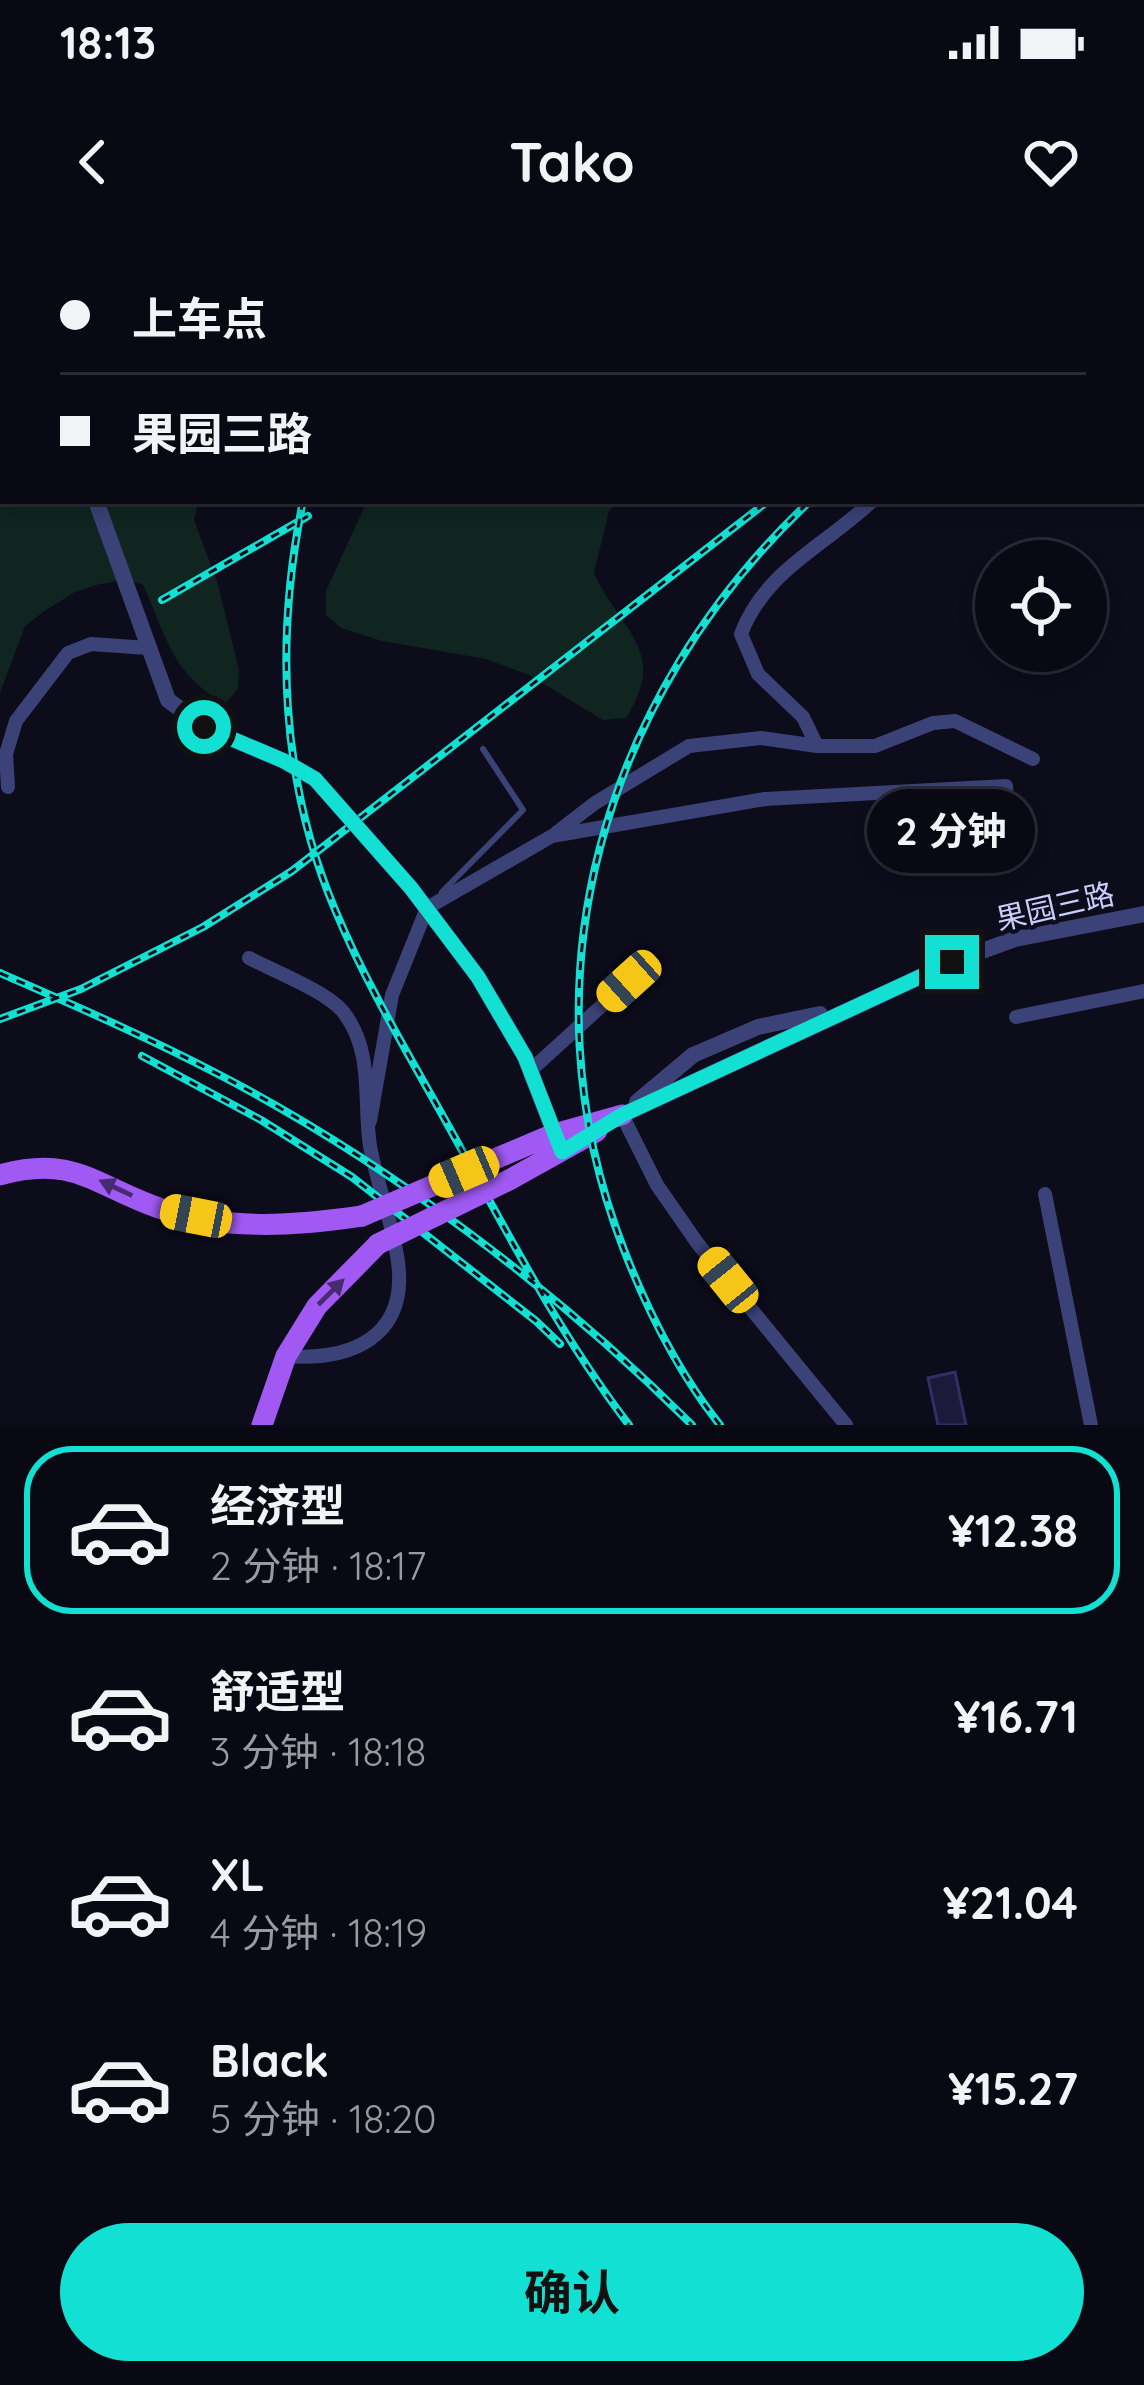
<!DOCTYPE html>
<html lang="zh">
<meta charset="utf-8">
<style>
:root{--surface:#090914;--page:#12121d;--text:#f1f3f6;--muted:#999aa0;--line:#292a34;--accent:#11e0d3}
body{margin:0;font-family:Quicksand,"Noto Sans SC",sans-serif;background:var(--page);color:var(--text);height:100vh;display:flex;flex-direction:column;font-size:45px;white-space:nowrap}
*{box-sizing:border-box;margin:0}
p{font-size:39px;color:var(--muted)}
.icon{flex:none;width:66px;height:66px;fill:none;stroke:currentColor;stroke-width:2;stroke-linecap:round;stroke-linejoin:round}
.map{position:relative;height:1185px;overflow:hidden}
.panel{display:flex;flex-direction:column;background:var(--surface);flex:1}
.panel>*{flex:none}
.guide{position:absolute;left:0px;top:0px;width:1146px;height:264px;box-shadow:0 6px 18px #0003,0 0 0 3px var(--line);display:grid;align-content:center;height:264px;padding:0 60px;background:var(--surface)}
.fabs{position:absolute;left:975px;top:300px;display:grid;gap:24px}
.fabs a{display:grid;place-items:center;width:132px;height:132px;border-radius:50%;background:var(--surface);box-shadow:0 6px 18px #0003,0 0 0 3px var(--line);font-size:60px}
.end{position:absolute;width:54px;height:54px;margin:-27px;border:15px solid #11e0d3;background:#111;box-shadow:0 0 0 6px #111}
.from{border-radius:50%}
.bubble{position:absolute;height:84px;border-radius:42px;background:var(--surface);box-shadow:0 6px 18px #0003,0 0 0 3px var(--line);font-size:39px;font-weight:700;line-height:84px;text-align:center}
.car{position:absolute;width:36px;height:72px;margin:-36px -18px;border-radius:15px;box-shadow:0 0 9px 3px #0007;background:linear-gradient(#f5c518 24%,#345 0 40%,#f5c518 0 76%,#345 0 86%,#f5c518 0)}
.guide b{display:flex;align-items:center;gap:42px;height:114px;font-size:45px}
.guide b+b{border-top:3px solid var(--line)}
.guide i{width:30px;height:30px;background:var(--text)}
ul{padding:21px 0 0;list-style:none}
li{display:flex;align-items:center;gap:36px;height:168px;margin:0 24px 18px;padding:0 36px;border:6px solid transparent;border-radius:48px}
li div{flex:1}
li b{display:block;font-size:45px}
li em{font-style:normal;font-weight:700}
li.on{border-color:var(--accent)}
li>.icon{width:108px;height:108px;stroke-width:1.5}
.button{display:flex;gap:24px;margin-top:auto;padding:24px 60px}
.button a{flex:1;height:138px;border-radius:72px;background:var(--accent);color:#111;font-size:48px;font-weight:700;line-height:138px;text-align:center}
.status{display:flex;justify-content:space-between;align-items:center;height:84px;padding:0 60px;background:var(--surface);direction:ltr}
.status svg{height:33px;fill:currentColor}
header{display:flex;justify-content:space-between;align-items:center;height:156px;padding:0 60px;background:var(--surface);font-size:54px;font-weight:700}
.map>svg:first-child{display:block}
</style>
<div class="status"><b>18:13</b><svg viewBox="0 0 49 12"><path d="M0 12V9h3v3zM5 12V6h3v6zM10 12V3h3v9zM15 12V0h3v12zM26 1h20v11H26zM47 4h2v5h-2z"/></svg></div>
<header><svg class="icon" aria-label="back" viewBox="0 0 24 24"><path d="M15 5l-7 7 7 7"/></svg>Tako<svg class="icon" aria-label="heart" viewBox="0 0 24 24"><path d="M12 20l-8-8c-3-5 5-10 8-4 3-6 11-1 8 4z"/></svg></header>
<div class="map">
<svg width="1144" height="1185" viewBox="0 0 1144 1185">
<rect width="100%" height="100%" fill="#0c0c1b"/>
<path fill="#102420" d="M177 0H731V3H185Z
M0 113 3 261H199L194 280 217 341 239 430 238 449 225 464C170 432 167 397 143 345L126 339 96 345 75 352 43 372 25 386 0 453Z
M367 261H619L609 271 594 333C621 392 669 411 626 478L603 480 529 435 486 419 382 401 341 388 326 375V351Z"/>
<path fill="#1b1a3a" stroke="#302e65" stroke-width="3" d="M955 1132 966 1185H938L928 1138Z"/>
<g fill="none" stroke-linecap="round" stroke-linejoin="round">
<path stroke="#3b4277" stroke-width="6" d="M442 652 523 570 483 509"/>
<path stroke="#3b4277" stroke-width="14" d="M109 0 111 3
M467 0 471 3
M309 3 312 0
M611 3 617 0
M1143 108 1144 109
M817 506 803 477 758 434 741 394C765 330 825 306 872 261
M8 547 6 514 16 481 68 413 91 404 148 408
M556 593 595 563 689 506 761 498 817 506H875L933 483 955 481 1033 519
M249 718C274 731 328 752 344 773 374 812 363 862 370 906 377 945 393 983 398 1022 408 1098 350 1121 286 1116
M1016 777 1144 751
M531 830 629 741
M622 875 657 945 698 1004 846 1185
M370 881 392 755 427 668 552 596 765 559 1006 546 1011 605
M1045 954 1091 1185"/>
<path stroke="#3b4277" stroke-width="16" d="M0 161 3 166
M96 261 168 460 204 487 284 521 315 539
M525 817 557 900
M637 862 693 815 758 787 820 774
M622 875 952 722 1015 699 1144 674"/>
<path stroke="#a05af3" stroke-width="21" d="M497 918 554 894 622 875
M0 935C74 914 95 946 159 968 226 991 294 986 362 976
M509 940 597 891
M262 1185 286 1116 317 1066 378 1004"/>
<defs>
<path id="rail" d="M1098 3 1102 0
M1124 3 1128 0
M303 261C275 398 280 541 336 672 370 753 417 828 459 905 512 1002 562 1097 629 1185
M162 360 308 276
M0 733C73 765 145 796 216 833 386 921 557 1050 692 1185
M0 779 81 749 203 687 292 631 768 261
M142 816 261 880 352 937 536 1081 560 1104
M720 1185C678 1132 648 1072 624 1010 519 740 603 456 810 261"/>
</defs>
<use href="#rail" stroke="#11e0d3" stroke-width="8"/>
<use href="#rail" stroke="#0c0c1b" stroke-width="3" stroke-dasharray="9" stroke-linecap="butt"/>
<path stroke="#3b4277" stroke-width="16" d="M315 539 411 648 478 737 525 817"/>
<path stroke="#a05af3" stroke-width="21" d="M362 976 497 918
M378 1004 509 940"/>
</g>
<defs><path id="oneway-solid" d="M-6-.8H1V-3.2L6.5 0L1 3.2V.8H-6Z" transform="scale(3)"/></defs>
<g fill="#472b71">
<use href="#oneway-solid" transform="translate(116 948) rotate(-155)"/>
<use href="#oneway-solid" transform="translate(331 1052) rotate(-45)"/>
</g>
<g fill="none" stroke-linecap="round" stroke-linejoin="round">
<path stroke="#11e0d3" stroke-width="15" d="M204 487 284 521 315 539 411 648 478 737 525 817 562 912 622 875 952 722"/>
</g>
<g text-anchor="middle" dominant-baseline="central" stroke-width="9" stroke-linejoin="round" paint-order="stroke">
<g font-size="30" fill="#cacdfb" stroke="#0c0c1b">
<text transform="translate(1055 666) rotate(-13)">果园三路</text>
</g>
</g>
</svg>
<div class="fabs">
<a><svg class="icon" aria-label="locate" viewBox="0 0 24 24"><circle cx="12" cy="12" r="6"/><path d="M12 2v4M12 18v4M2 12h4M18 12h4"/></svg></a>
</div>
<i class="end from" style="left:204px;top:487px"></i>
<i class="end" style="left:952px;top:722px"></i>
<div class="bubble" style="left:867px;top:549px;width:168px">2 分钟</div>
<i class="car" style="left:629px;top:741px;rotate:228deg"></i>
<i class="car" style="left:464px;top:932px;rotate:247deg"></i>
<i class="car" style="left:196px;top:976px;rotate:281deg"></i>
<i class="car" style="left:728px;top:1040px;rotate:321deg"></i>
<div class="guide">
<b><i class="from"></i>上车点</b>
<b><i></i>果园三路</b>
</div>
</div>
<section class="panel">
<ul>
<li class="on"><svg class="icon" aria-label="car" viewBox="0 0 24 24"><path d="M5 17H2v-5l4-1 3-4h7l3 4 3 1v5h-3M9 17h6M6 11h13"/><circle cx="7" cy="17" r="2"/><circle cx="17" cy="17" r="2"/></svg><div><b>经济型</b><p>2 分钟 · 18:17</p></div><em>¥12.38</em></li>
<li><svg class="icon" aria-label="car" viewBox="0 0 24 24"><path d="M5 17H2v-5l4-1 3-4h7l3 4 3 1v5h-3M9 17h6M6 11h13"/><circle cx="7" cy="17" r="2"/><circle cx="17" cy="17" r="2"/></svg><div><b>舒适型</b><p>3 分钟 · 18:18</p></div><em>¥16.71</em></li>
<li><svg class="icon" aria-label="car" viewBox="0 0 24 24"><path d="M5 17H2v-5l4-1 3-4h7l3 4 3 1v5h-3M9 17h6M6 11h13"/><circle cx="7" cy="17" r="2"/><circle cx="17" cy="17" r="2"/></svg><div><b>XL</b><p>4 分钟 · 18:19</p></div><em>¥21.04</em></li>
<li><svg class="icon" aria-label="car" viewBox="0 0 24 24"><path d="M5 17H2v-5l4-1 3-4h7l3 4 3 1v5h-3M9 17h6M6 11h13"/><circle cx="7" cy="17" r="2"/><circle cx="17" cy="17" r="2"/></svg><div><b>Black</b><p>5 分钟 · 18:20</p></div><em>¥15.27</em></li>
</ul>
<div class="button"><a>确认</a></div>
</section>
